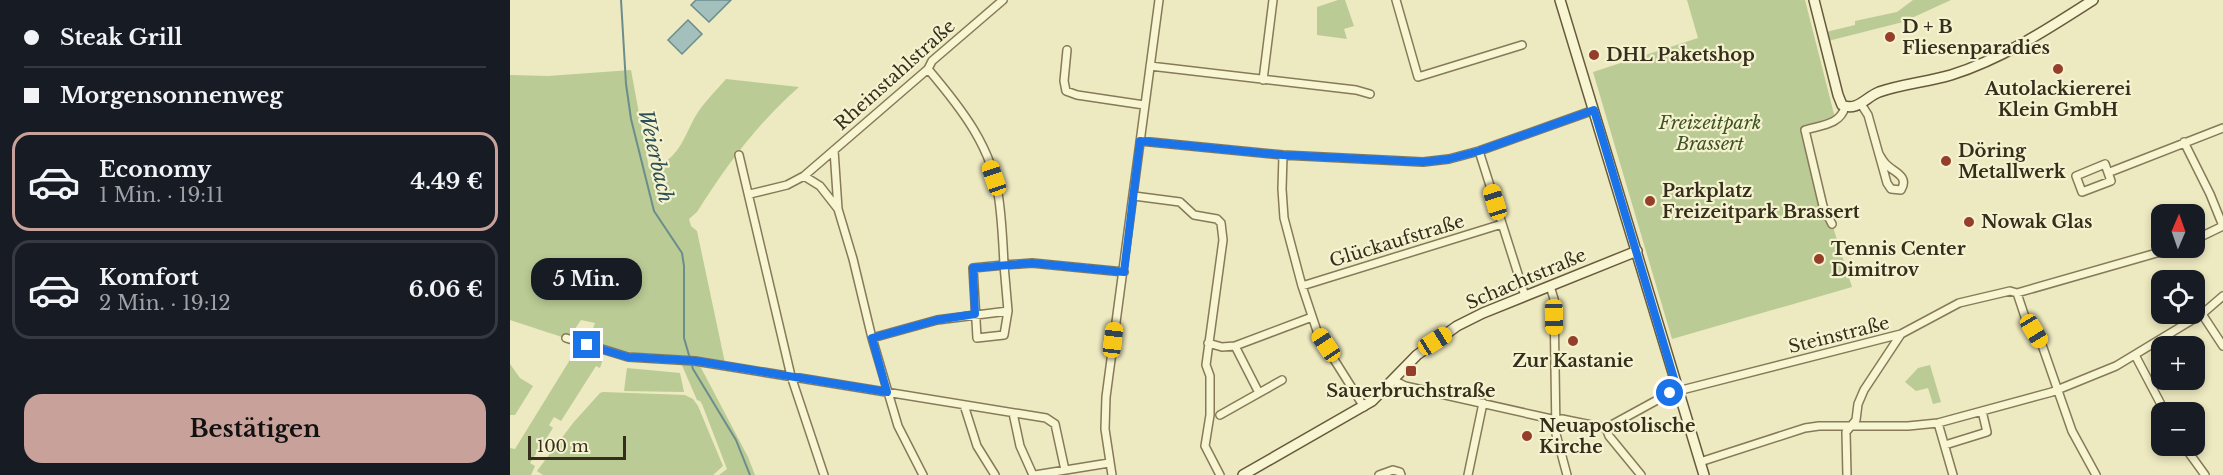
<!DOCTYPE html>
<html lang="de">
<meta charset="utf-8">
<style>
:root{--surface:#171b24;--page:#242831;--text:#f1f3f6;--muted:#9ea1a6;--line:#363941;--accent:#c8a29a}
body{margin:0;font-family:"Libre Baskerville",serif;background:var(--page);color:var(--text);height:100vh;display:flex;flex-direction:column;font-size:22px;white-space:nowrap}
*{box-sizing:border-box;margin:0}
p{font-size:20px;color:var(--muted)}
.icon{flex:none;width:33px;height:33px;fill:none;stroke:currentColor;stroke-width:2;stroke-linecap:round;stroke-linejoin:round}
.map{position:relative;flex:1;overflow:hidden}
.details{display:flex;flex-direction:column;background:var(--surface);width:510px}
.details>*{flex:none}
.hud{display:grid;align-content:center;height:132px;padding:0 24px;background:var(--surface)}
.needle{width:39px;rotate:2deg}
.tools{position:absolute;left:1641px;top:204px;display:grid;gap:12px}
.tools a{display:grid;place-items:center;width:54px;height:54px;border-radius:12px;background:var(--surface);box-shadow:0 3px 9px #0003;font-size:30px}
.scale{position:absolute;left:18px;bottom:15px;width:98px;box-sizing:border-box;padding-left:6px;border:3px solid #362e1d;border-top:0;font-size:16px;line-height:21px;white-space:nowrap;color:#362e1d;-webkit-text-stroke:4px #f5f2d0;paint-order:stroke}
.end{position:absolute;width:27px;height:27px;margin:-14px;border:8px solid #1a73e8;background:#fff;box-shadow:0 0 0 3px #fff}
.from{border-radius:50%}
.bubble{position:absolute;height:42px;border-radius:18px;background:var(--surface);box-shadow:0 3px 9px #0003;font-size:20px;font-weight:700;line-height:42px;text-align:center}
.car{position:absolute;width:18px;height:36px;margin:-18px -9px;border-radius:8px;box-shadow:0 0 4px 2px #0007;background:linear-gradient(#f5c518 24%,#345 0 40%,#f5c518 0 76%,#345 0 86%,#f5c518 0)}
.hud b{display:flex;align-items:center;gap:21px;height:57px;font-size:22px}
.hud b+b{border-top:2px solid var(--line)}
.hud i{width:15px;height:15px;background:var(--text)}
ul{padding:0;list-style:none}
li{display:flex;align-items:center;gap:18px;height:99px;margin:0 12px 9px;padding:0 12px;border:3px solid var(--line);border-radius:18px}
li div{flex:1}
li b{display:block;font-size:22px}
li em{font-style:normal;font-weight:700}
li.current{border-color:var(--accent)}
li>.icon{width:54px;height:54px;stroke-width:1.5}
.button{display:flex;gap:12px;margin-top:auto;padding:12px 24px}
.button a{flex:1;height:69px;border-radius:18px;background:var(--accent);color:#111;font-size:24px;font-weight:700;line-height:69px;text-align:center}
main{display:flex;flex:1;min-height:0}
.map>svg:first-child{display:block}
</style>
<main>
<section class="details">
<div class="hud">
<b><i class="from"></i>Steak Grill</b>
<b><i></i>Morgensonnenweg</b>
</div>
<ul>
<li class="current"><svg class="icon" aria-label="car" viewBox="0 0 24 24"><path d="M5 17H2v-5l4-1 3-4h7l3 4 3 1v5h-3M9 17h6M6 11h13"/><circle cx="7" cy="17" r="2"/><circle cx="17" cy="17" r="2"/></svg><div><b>Economy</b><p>1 Min. · 19:11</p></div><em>4.49 €</em></li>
<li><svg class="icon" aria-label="car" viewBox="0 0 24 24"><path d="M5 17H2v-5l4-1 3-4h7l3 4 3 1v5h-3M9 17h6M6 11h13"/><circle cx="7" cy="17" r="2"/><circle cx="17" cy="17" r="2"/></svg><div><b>Komfort</b><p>2 Min. · 19:12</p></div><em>6.06 €</em></li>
</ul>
<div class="button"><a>Bestätigen</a></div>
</section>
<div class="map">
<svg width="1713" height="475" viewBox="0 0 1713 475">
<rect width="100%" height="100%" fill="#ede9c0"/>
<path fill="#bacb95" d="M828 0H835L844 26 834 29 837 39 807 35V7Z
M1177 0H1295L1326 122 1296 130 1313 206 1322 224 1342 287 1162 339 1083 72 1188 38Z
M1403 0H1441L1393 22 1318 41 1316 32 1345 25V21L1387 12Z
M121 70 139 168C168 162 173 139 185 117 193 103 206 91 216 79L289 87C248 123 216 166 187 212L179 219 181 226 187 231 215 363 189 358 137 356 78 342 85 323 71 320 58 339 0 320V75L38 76Z
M66 350 93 359 90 368 86 366 51 421 44 417 39 425 43 428 20 463 25 466 21 475H0V448L5 449Z
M171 363 189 364 238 457 245 475H209L217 469 192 404 190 401 187 400Z
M0 364 10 378 23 386 5 415H0Z
M1420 365 1431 402 1423 404 1418 388 1406 391 1395 382 1408 368Z
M117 368 170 373 174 392 114 391Z
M93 392 175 395 183 399 188 406 213 466 203 475H33L27 471 63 423 90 393Z"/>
<path fill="#a3c0bd" stroke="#6b8d8c" stroke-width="1.5" d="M186 0H221L199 22 181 5Z
M178 20 192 34 172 54 158 40Z"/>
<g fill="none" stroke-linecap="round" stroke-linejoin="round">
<path stroke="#6b8d8c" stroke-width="2" d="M111 0 116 84 121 119 144 211 172 253 174 266V338L183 369 226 440 240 475"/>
<defs>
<path id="street" d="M886 0 908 77 1012 45
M557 50 554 81 556 91 567 95 634 105
M640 66 846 90 860 94
M418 69C451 108 483 148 489 200 492 222 493 243 494 265L522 263 614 272
M753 80 763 0
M1351 104 1358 115 1377 183 1381 189 1391 190C1400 175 1382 172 1375 163 1372 160 1371 157 1369 154
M630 141 773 155 913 162 939 159 969 151 1084 110
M1674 142 1700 194 1713 226
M324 150 328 209
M969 151 1015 296
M229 155 281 376 314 475
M773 155 772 189 774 218 792 286 808 334 854 407
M1595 164 1601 181 1572 192 1566 176Z
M1600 172 1713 128
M294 176 310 186 328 209 343 259 362 338 388 426 413 475
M240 194 277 185 294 176 418 69 422 61 493 0
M624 196 670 202 684 215 707 219 711 223 713 240 696 365 700 376V415L695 446 710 475
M1322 224 1313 206 1295 130C1311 125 1330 125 1335 107
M1684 240 1713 226
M494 265 498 311 494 335 467 338 463 268Z
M792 286 992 224
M1040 286 1044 299 1046 434 1057 475
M1507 293 1515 317 1532 345 1562 431 1586 475
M1692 314 1713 346
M56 338 118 357 185 361 536 418 545 424 555 470
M362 338 427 320 498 311
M698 343 712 347 725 346 802 317
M725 346 749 393 772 380
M1625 355 1655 412
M883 380 895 386 1046 420 1052 419 1096 428 1160 393 1391 334 1449 303 1500 291 1507 293 1664 248
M454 405 467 446 485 475
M503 413 510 446 523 475
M710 415 749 393
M1428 423 1443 475
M1096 428 1099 436 1131 475
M1435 445 1477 432 1472 411
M1674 446 1695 475
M1190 462 1295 428 1309 426H1398L1428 423 1542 392 1606 366 1692 314 1713 296
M525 475 599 463
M602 475 595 429 596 397 649 0
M869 475 883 470 890 472 891 475
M958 475 973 403
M1337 475 1336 432 1346 420 1348 404 1354 390 1391 334"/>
<path id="secondary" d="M1050 0 1194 475
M1304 0 1328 95 1332 105C1347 112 1356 97 1369 92 1392 84 1417 82 1441 75 1492 59 1538 29 1583 0
M733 475 862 401 907 355 947 326 973 313 1127 251"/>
</defs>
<use href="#street" stroke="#867a58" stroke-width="10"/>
<use href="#secondary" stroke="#685b3c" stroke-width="12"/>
<use href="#street" stroke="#f8f5d3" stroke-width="7"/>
<use href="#secondary" stroke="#f8f5d3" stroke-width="9"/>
</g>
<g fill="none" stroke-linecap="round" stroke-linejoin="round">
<path stroke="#1a73e8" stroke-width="8" d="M77 345 118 357 186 361 377 392 362 338 427 320 465 314 463 268 522 263 614 272 630 141 773 155 913 162 939 159 969 151 1084 110 1168 392 1160 393"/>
</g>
<g fill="#953e29" stroke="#f5f2d0" stroke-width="2">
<circle cx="1380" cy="37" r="6"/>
<circle cx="1084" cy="55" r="6"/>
<circle cx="1548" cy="69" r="6"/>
<circle cx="1436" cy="161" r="6"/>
<circle cx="1140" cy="201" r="6"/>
<circle cx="1459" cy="222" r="6"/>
<circle cx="1309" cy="259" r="6"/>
<circle cx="1063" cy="341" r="6"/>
<rect x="895" y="365" width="12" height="12" rx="3"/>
<circle cx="1017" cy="436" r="6"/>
</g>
<g text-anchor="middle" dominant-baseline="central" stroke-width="4.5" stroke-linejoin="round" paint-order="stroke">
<g font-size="18" font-weight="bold" fill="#362e1d" stroke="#f5f2d0" text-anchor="start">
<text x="1392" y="27">D + B<tspan x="1392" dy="21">Fliesenparadies</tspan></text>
<text x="1096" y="55">DHL Paketshop</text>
<text x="1548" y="89" text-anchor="middle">Autolackiererei<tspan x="1548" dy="21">Klein GmbH</tspan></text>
<text x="1448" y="151">Döring<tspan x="1448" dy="21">Metallwerk</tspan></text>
<text x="1152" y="191">Parkplatz<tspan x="1152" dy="21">Freizeitpark Brassert</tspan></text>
<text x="1471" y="222">Nowak Glas</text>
<text x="1321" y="249">Tennis Center<tspan x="1321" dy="21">Dimitrov</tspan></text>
<text x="1063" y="361" text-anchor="middle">Zur Kastanie</text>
<text x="901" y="391" text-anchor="middle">Sauerbruchstraße</text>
<text x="1029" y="426">Neuapostolische<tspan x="1029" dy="21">Kirche</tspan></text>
</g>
<g font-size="18" fill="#362e1d" stroke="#f5f2d0">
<text transform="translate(385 75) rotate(-42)">Rheinstahlstraße</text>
<text transform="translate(887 241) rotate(-17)">Glückaufstraße</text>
<text transform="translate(1016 279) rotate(-23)">Schachtstraße</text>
<text transform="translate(1329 335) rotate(-14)">Steinstraße</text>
</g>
<g font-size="18" font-style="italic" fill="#3d5223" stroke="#f5f2d0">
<text x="1200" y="123">Freizeitpark<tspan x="1200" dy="21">Brassert</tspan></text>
</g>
<g font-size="20" font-style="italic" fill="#2c5056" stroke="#f5f2d0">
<text transform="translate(146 156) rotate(77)">Weierbach</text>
</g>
</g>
</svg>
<div class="tools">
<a><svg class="needle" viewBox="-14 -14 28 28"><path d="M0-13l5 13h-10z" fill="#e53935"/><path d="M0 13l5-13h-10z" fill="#9ea1a6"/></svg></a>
<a><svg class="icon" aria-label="locate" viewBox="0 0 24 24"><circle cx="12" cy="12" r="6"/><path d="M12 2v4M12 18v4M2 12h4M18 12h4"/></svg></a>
<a>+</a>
<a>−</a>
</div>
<div class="scale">100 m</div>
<i class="end from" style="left:1160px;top:393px"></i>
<i class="end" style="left:77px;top:345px"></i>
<div class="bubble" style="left:21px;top:258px;width:111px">5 Min.</div>
<i class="car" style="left:484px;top:178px;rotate:341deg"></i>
<i class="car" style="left:985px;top:202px;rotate:343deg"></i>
<i class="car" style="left:1044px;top:317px;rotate:179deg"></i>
<i class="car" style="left:1524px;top:331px;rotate:149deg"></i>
<i class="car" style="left:603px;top:340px;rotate:7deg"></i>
<i class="car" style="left:925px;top:341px;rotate:58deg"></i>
<i class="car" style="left:816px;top:345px;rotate:326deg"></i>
</div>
</main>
